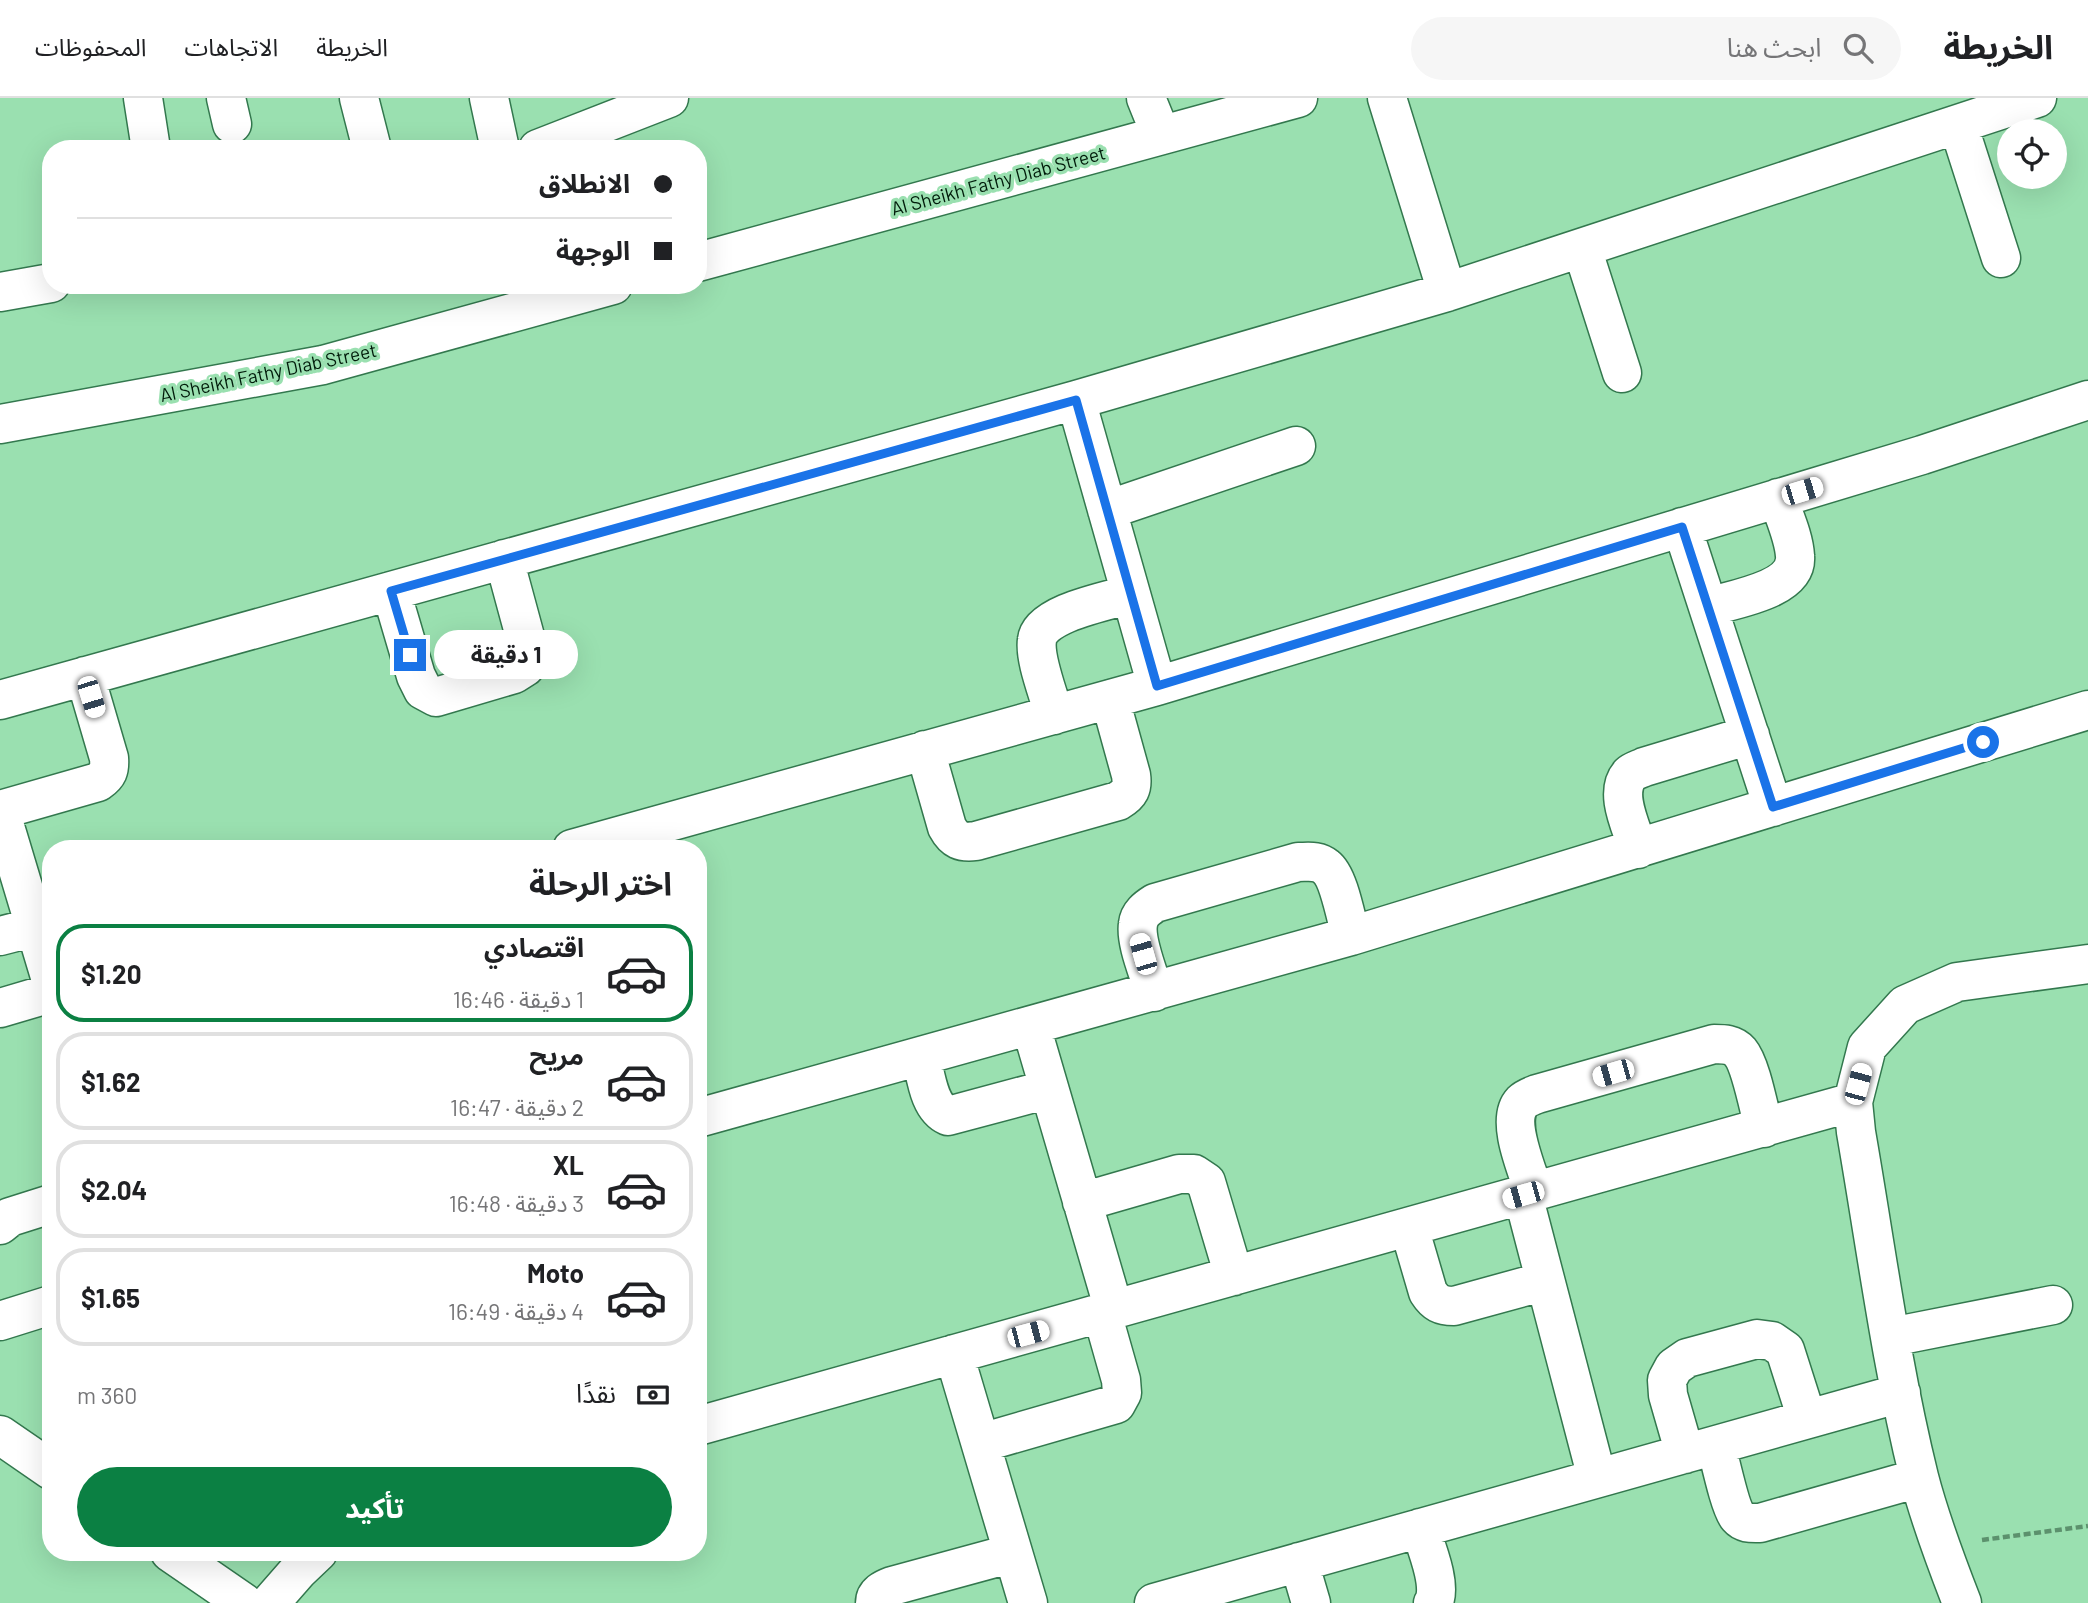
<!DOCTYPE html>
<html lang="ar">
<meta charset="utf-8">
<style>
:root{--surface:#fff;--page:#f6f6f6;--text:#202124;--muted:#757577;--line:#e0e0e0;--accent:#0b8043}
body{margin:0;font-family:Barlow,"Noto Sans Arabic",sans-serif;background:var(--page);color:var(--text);direction:rtl;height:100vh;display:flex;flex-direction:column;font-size:26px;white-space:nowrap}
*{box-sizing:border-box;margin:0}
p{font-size:23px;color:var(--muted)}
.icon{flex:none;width:38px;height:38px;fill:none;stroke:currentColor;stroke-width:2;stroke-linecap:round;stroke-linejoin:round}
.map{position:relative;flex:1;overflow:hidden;direction:ltr}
.side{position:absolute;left:42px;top:742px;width:665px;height:721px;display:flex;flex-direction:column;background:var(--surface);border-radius:28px;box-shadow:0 7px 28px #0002;direction:rtl}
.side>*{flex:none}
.top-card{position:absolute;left:42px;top:42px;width:665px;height:154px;border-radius:28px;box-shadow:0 7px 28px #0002;direction:rtl;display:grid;align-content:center;height:154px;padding:0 35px;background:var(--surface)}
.tools{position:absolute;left:1997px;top:21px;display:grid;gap:14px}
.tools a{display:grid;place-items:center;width:70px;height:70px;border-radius:50%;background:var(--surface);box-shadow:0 7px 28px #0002;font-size:35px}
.end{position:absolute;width:32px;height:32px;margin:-16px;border:9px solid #1a73e8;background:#fff;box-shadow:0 0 0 4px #fff}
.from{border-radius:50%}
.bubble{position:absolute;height:49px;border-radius:24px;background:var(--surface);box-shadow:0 7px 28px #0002;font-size:23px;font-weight:700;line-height:49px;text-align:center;direction:rtl}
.car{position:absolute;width:21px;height:42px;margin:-21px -10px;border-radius:9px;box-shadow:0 0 5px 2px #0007;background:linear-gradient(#fff 24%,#345 0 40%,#fff 0 76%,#345 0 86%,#fff 0)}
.top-card b{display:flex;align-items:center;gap:24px;height:66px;font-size:26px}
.top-card b+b{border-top:2px solid var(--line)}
.top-card i{width:18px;height:18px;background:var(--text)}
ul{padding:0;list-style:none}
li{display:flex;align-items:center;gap:21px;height:98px;margin:0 14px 10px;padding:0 21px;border:4px solid var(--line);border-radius:28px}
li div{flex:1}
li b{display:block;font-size:26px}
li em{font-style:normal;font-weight:700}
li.current{border-color:var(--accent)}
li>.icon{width:63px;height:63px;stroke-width:1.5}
h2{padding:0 35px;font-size:32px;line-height:84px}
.pay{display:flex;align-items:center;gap:18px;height:77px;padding:0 35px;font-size:26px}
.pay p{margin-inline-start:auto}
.button{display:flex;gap:14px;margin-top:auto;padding:14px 35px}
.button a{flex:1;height:80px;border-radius:42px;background:var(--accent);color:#fff;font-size:28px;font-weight:700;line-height:80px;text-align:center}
header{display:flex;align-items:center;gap:42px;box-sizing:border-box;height:98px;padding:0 35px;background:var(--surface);border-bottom:2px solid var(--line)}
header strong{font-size:33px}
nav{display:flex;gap:38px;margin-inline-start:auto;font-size:24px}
.search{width:490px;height:63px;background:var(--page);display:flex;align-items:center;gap:18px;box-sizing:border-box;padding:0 24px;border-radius:38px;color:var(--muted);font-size:26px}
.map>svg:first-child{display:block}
</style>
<header>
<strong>الخريطة</strong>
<div class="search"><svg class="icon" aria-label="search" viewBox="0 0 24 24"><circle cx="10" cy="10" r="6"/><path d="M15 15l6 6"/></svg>ابحث هنا</div>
<nav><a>الخريطة</a><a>الاتجاهات</a><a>المحفوظات</a></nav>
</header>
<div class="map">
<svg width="2088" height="1505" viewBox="0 0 2088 1505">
<rect width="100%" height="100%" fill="#9ae0b0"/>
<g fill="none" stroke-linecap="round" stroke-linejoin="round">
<defs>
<path id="minor" d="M143 0 151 51
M226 0 232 26
M359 0 372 51
M489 0 500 51
M1146 0 1161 37
M1387 0 1447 194
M1958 26 2001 160
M538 51 669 0
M1582 150 1622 275
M698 164 1298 0
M0 194 51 185
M1076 302 1157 588
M0 326 323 267 613 187
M1107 412 1296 348
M1682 429 1773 709
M391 493 416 578 423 592 436 599 514 576 525 569 530 557 504 461
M1708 509C1734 501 1798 492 1795 458 1794 439 1784 418 1778 400
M0 602 1076 302 1447 194 2037 0
M1054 617C1049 597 1034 561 1037 542 1040 515 1108 503 1131 496
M925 652 947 729C954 742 961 745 976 743L1118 703C1130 696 1133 690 1131 677L1110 601
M0 712 98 684C108 677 110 672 109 660L85 578
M0 712 51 882
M572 751 1157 588 1922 357 2088 302
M1638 751C1632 730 1613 695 1630 676 1633 673 1640 671 1644 669L1750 637
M0 838 35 829
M1154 894C1149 876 1135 844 1138 826 1139 816 1147 810 1155 805L1298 764C1308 764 1318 762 1326 769 1339 779 1346 821 1351 838
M0 910 51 895
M1031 928 1114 1212
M921 958C926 977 928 1009 948 1018L1049 991
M698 1020 1351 838 2088 612
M1534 1094C1527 1072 1505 1022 1522 1004 1526 1000 1532 998 1537 996L1714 946C1724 946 1733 946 1740 954 1751 967 1759 1012 1764 1030
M1523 1097 1597 1380
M1082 1104 1179 1076H1194L1206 1084 1234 1178
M0 1127 10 1119 51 1106
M1409 1129 1428 1194C1435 1205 1441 1208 1454 1208L1545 1183
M0 1223 51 1207
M1891 1239 2053 1207
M954 1256 1028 1505
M698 1328 1853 1004
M0 1337 51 1372
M981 1345 1116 1306 1122 1295 1121 1282 1102 1215
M1716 1347C1720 1362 1730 1410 1738 1419 1744 1426 1752 1425 1760 1425L1919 1380
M1685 1356 1668 1297 1667 1282 1674 1269 1687 1260 1757 1241 1772 1243 1785 1252 1807 1321
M1420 1430C1426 1448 1443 1490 1433 1505
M170 1454 244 1505
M1299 1464 1311 1505
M270 1505 298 1473 318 1454
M875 1505C875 1495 884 1491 892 1488L1013 1455
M1154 1505 1901 1295
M1962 1505C1946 1464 1930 1422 1919 1379 1891 1266 1876 1149 1856 1034L1853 1004 1867 949 1905 907 1957 884 2088 866"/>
</defs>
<use href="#minor" stroke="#33784e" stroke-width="41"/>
<path stroke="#5c916d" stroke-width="4.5" stroke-dasharray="7 3.5" stroke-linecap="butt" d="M1982 1442 2088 1428"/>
<use href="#minor" stroke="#fff" stroke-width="38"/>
</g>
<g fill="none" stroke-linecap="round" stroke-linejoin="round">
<path stroke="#1a73e8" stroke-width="9" d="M410 557 391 493 1076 302 1157 588 1682 429 1773 709 1983 644"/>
</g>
<g text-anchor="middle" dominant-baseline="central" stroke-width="7" stroke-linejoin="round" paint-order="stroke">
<g font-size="19" fill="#001b0a" stroke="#9ae0b0">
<text transform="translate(998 82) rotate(-15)">Al Sheikh Fathy Diab Street</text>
<text transform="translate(268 274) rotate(-12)">Al Sheikh Fathy Diab Street</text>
</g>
</g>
</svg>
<div class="tools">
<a><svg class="icon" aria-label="locate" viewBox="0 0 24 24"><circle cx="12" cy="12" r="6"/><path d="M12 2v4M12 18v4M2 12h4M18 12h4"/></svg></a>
</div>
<i class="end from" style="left:1983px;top:644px"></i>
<i class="end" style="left:410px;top:557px"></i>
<div class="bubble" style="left:434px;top:532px;width:144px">1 دقيقة</div>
<i class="car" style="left:1802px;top:393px;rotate:73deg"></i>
<i class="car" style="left:91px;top:599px;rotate:163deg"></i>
<i class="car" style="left:1143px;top:856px;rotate:344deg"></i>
<i class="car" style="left:1613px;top:975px;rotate:254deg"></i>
<i class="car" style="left:1858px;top:986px;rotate:15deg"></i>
<i class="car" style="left:1523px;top:1097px;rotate:254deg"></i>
<i class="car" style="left:1028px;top:1236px;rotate:75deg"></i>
<div class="top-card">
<b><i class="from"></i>الانطلاق</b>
<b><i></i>الوجهة</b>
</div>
<section class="side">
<h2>اختر الرحلة</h2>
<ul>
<li class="current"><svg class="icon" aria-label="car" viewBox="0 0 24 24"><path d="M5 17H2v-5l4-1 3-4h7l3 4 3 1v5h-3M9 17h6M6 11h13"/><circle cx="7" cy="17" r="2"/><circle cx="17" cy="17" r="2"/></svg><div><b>اقتصادي</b><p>1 دقيقة · 16:46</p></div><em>$1.20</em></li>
<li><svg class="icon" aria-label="car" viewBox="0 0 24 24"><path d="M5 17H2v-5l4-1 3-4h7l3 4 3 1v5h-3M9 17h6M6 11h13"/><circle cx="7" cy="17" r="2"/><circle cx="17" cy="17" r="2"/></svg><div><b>مريح</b><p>2 دقيقة · 16:47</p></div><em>$1.62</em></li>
<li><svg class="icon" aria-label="car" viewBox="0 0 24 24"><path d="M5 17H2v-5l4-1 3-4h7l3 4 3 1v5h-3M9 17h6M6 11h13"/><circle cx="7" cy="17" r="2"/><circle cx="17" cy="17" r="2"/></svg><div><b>XL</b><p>3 دقيقة · 16:48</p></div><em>$2.04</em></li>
<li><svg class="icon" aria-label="car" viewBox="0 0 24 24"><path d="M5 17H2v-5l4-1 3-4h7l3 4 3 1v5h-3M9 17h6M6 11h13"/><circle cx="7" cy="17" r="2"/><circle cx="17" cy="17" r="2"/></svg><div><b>Moto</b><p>4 دقيقة · 16:49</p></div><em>$1.65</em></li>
</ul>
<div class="pay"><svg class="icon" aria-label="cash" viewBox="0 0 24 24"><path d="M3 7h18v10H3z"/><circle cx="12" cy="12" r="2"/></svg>نقدًا<p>360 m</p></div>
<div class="button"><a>تأكيد</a></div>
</section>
</div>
